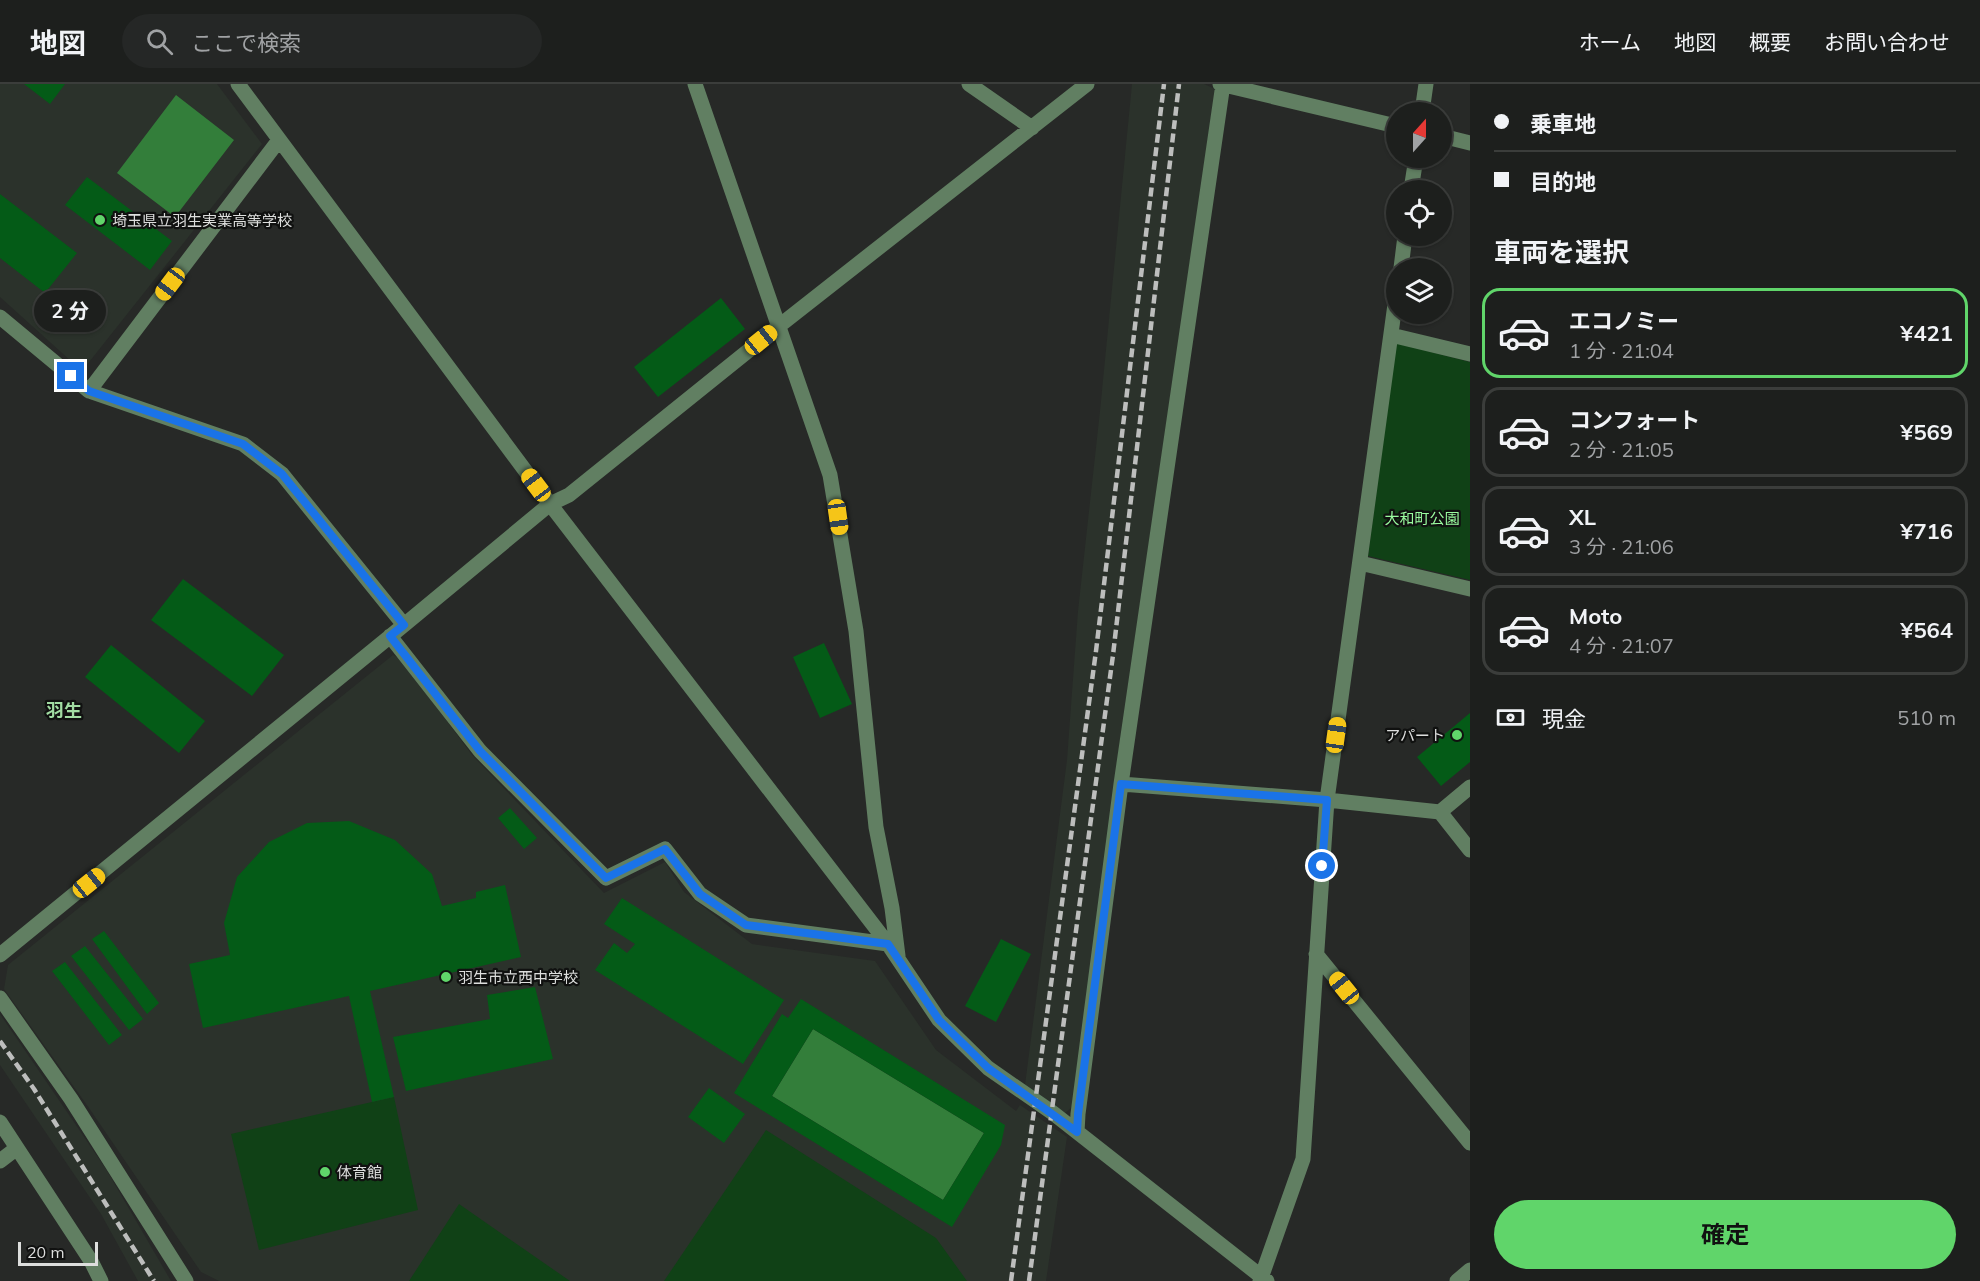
<!DOCTYPE html>
<html lang="ja">
<meta charset="utf-8">
<style>
:root{--surface:#1d1f1d;--page:#252726;--text:#f1f3f6;--muted:#a0a2a4;--line:#3b3d3b;--accent:#60d56a}
body{margin:0;font-family:Mulish,"Noto Sans JP",sans-serif;background:var(--page);color:var(--text);height:100vh;display:flex;flex-direction:column;font-size:22px;white-space:nowrap}
*{box-sizing:border-box;margin:0}
p{font-size:20px;color:var(--muted)}
.icon{flex:none;width:33px;height:33px;fill:none;stroke:currentColor;stroke-width:2;stroke-linecap:round;stroke-linejoin:round}
.map{position:relative;flex:1;overflow:hidden}
.sheet{display:flex;flex-direction:column;background:var(--surface);width:510px}
.sheet>*{flex:none}
.top-card{display:grid;align-content:center;height:132px;padding:0 24px;background:var(--surface)}
.needle{width:39px;rotate:21deg}
.controls{position:absolute;left:1386px;top:18px;display:grid;gap:12px}
.controls a{display:grid;place-items:center;width:66px;height:66px;border-radius:50%;background:var(--surface);box-shadow:0 2px 4px #0004,0 0 0 2px var(--line);font-size:30px}
.scale{position:absolute;left:18px;bottom:15px;width:80px;box-sizing:border-box;padding-left:6px;border:3px solid #dddedd;border-top:0;font-size:16px;line-height:21px;white-space:nowrap;color:#dddedd;-webkit-text-stroke:4px #101110;paint-order:stroke}
.end{position:absolute;width:27px;height:27px;margin:-14px;border:8px solid #1a73e8;background:#fff;box-shadow:0 0 0 3px #fff}
.from{border-radius:50%}
.bubble{position:absolute;height:42px;border-radius:21px;background:var(--surface);box-shadow:0 2px 4px #0004,0 0 0 2px var(--line);font-size:20px;font-weight:700;line-height:42px;text-align:center}
.car{position:absolute;width:18px;height:36px;margin:-18px -9px;border-radius:8px;box-shadow:0 0 4px 2px #0007;background:linear-gradient(#f5c518 24%,#345 0 40%,#f5c518 0 76%,#345 0 86%,#f5c518 0)}
.top-card b{display:flex;align-items:center;gap:21px;height:57px;font-size:22px}
.top-card b+b{border-top:2px solid var(--line)}
.top-card i{width:15px;height:15px;background:var(--text)}
ul{padding:0;list-style:none}
li{display:flex;align-items:center;gap:18px;height:90px;margin:0 12px 9px;padding:0 12px;border:3px solid var(--line);border-radius:18px}
li div{flex:1}
li b{display:block;font-size:22px}
li em{font-style:normal;font-weight:700}
li.current{border-color:var(--accent)}
li>.icon{width:54px;height:54px;stroke-width:1.5}
h2{padding:0 24px;font-size:27px;line-height:72px}
.pay{display:flex;align-items:center;gap:15px;height:66px;padding:0 24px;font-size:22px}
.pay p{margin-inline-start:auto}
.button{display:flex;gap:12px;margin-top:auto;padding:12px 24px}
.button a{flex:1;height:69px;border-radius:36px;background:var(--accent);color:#111;font-size:24px;font-weight:700;line-height:69px;text-align:center}
header{display:flex;align-items:center;gap:36px;box-sizing:border-box;height:84px;padding:0 30px;background:var(--surface);border-bottom:2px solid var(--line)}
header strong{font-size:28px}
nav{display:flex;gap:33px;margin-inline-start:auto;font-size:21px}
.search{width:420px;height:54px;background:var(--page);display:flex;align-items:center;gap:15px;box-sizing:border-box;padding:0 21px;border-radius:33px;color:var(--muted);font-size:22px}
main{display:flex;flex:1;min-height:0}
.map>svg:first-child{display:block}
</style>
<header>
<strong>地図</strong>
<div class="search"><svg class="icon" aria-label="search" viewBox="0 0 24 24"><circle cx="10" cy="10" r="6"/><path d="M15 15l6 6"/></svg>ここで検索</div>
<nav><a>ホーム</a><a>地図</a><a>概要</a><a>お問い合わせ</a></nav>
</header>
<main>
<div class="map">
<svg width="1470" height="1197" viewBox="0 0 1470 1197">
<rect width="100%" height="100%" fill="#272927"/>
<path fill="#2b322b" d="M0 0H217L262 60 82 287 0 213Z
M1132 0H1204L1215 5V7L1122 642 1072 1023 1063 1031 1025 1001 1067 676 1078 527 1100 327Z
M393 571 402 576 472 671 604 809 665 778 684 808 752 860 875 877 936 966 1016 1027 1020 1021 1067 1053 1046 1197H219L201 1188 89 1024 4 905 8 881Z
M0 930 106 1085 171 1197H138L101 1130 0 981Z"/>
<path fill="#104116" d="M1396 259 1470 278V496L1368 472Z
M394 1013 418 1126 259 1166 231 1050Z
M766 1046 936 1154 967 1197H664Z
M459 1120 570 1197H409Z"/>
<path fill="#337e3a" d="M176 11 234 56 175 133 117 89Z
M813 945 984 1049 943 1116 772 1012Z"/>
<path fill="#045b17" fill-rule="evenodd" d="M24 0H65L50 20Z
M87 93 172 157 150 186 65 121Z
M0 110 77 169 45 209 0 174Z
M721 214 745 245 658 313 634 283Z
M183 495 284 571 252 612 151 536Z
M824 559 852 620 820 634 793 573Z
M111 561 205 637 179 669 85 593Z
M1470 629V678L1441 702 1417 673Z
M510 724 537 754 524 765 498 734Z
M349 737 395 756 432 790 442 822 476 814V808L505 801 521 873 370 907 394 1013 372 1018 349 912 203 944 189 880 230 871 224 839 237 793 269 758 307 739Z
M622 814 784 916 743 980 595 886 614 859 627 869 635 860 604 840Z
M104 847 159 919 147 930 92 855Z
M1001 855 1031 870 996 938 965 922Z
M85 862 143 935 129 946 71 872Z
M65 878 122 951 109 961 52 887Z
M535 903 553 975 406 1007 393 953 490 935 487 911Z
M801 915 1005 1041 1001 1061 952 1143 734 1009 782 930 788 934ZM813 945 984 1049 943 1116 772 1012Z
M709 1004 745 1030 724 1059 688 1033Z"/>
<g fill="none" stroke-linecap="round" stroke-linejoin="round">
<path stroke="#617f62" stroke-width="15" d="M238 0 550 420 888 860 939 936 988 984 1053 1029 1267 1197
M695 0 830 391 856 547 876 743 892 824 898 872
M969 0 1032 44
M1220 0 1396 42
M1422 28 1426 0
M1442 52 1470 59
M1411 106 1416 74
M1401 184 1405 152
M0 233 89 307 243 360 282 390 404 541
M1391 251 1470 270
M89 307 279 56
M1360 479 1470 505
M390 552 480 667 606 794 665 765 700 810 746 841 888 860
M1121 700 1327 716 1440 728 1470 703
M1440 728 1470 766
M1316 870 1470 1059
M0 871 404 541 550 420 569 411 779 242 1087 0
M0 914 71 1015 186 1197
M0 1038 91 1177 101 1197
M1077 1048 1078 1030 1121 700 1223 0
M0 1077 17 1064
M1260 1197 1303 1075 1327 716 1396 213
M1457 1197 1470 1186"/>
<path stroke="#bdbebd" stroke-width="4.5" stroke-dasharray="9 4.5" stroke-linecap="butt" d="M0 957 34 1005 154 1197
M1011 1197 1096 567 1164 0
M1029 1197 1113 571 1179 0"/>
</g>
<g fill="none" stroke-linecap="round" stroke-linejoin="round">
<path stroke="#1a73e8" stroke-width="8" d="M71 292 89 307 243 360 282 390 404 541 390 552 480 667 606 794 665 765 700 810 746 841 888 860 939 936 988 984 1077 1048 1078 1030 1121 700 1327 716 1322 782"/>
</g>
<g fill="#60d56a" stroke="#101110" stroke-width="2">
<circle cx="100" cy="136" r="6"/>
<circle cx="1457" cy="651" r="6"/>
<circle cx="446" cy="893" r="6"/>
<circle cx="325" cy="1088" r="6"/>
</g>
<g text-anchor="middle" dominant-baseline="central" stroke-width="4.5" stroke-linejoin="round" paint-order="stroke">
<g font-size="15" fill="#dddedd" stroke="#101110" text-anchor="start">
<text x="112" y="136">埼玉県立羽生実業高等学校</text>
<text x="1445" y="651" text-anchor="end">アパート</text>
<text x="458" y="893">羽生市立西中学校</text>
<text x="337" y="1088">体育館</text>
</g>
<g font-size="15" fill="#9afc9f" stroke="#101110">
<text x="1422" y="434">大和町公園</text>
</g>
<g font-size="18" font-weight="bold" fill="#a1dca2" stroke="#101110">
<text x="64" y="626">羽生</text>
</g>
</g>
</svg>
<div class="controls">
<a><svg class="needle" viewBox="-14 -14 28 28"><path d="M0-13l5 13h-10z" fill="#e53935"/><path d="M0 13l5-13h-10z" fill="#a0a2a4"/></svg></a>
<a><svg class="icon" aria-label="locate" viewBox="0 0 24 24"><circle cx="12" cy="12" r="6"/><path d="M12 2v4M12 18v4M2 12h4M18 12h4"/></svg></a>
<a><svg class="icon" aria-label="layers" viewBox="0 0 24 24"><path d="M12 4l9 5-9 5-9-5zM3 14l9 5 9-5"/></svg></a>
</div>
<div class="scale">20 m</div>
<i class="end from" style="left:1322px;top:782px"></i>
<i class="end" style="left:71px;top:292px"></i>
<div class="bubble" style="left:34px;top:206px;width:72px">2 分</div>
<i class="car" style="left:170px;top:200px;rotate:217deg"></i>
<i class="car" style="left:761px;top:256px;rotate:51deg"></i>
<i class="car" style="left:536px;top:401px;rotate:323deg"></i>
<i class="car" style="left:838px;top:433px;rotate:172deg"></i>
<i class="car" style="left:1336px;top:651px;rotate:8deg"></i>
<i class="car" style="left:89px;top:799px;rotate:51deg"></i>
<i class="car" style="left:1344px;top:904px;rotate:321deg"></i>
</div>
<section class="sheet">
<div class="top-card">
<b><i class="from"></i>乗車地</b>
<b><i></i>目的地</b>
</div>
<h2>車両を選択</h2>
<ul>
<li class="current"><svg class="icon" aria-label="car" viewBox="0 0 24 24"><path d="M5 17H2v-5l4-1 3-4h7l3 4 3 1v5h-3M9 17h6M6 11h13"/><circle cx="7" cy="17" r="2"/><circle cx="17" cy="17" r="2"/></svg><div><b>エコノミー</b><p>1 分 · 21:04</p></div><em>¥421</em></li>
<li><svg class="icon" aria-label="car" viewBox="0 0 24 24"><path d="M5 17H2v-5l4-1 3-4h7l3 4 3 1v5h-3M9 17h6M6 11h13"/><circle cx="7" cy="17" r="2"/><circle cx="17" cy="17" r="2"/></svg><div><b>コンフォート</b><p>2 分 · 21:05</p></div><em>¥569</em></li>
<li><svg class="icon" aria-label="car" viewBox="0 0 24 24"><path d="M5 17H2v-5l4-1 3-4h7l3 4 3 1v5h-3M9 17h6M6 11h13"/><circle cx="7" cy="17" r="2"/><circle cx="17" cy="17" r="2"/></svg><div><b>XL</b><p>3 分 · 21:06</p></div><em>¥716</em></li>
<li><svg class="icon" aria-label="car" viewBox="0 0 24 24"><path d="M5 17H2v-5l4-1 3-4h7l3 4 3 1v5h-3M9 17h6M6 11h13"/><circle cx="7" cy="17" r="2"/><circle cx="17" cy="17" r="2"/></svg><div><b>Moto</b><p>4 分 · 21:07</p></div><em>¥564</em></li>
</ul>
<div class="pay"><svg class="icon" aria-label="cash" viewBox="0 0 24 24"><path d="M3 7h18v10H3z"/><circle cx="12" cy="12" r="2"/></svg>現金<p>510 m</p></div>
<div class="button"><a>確定</a></div>
</section>
</main>
